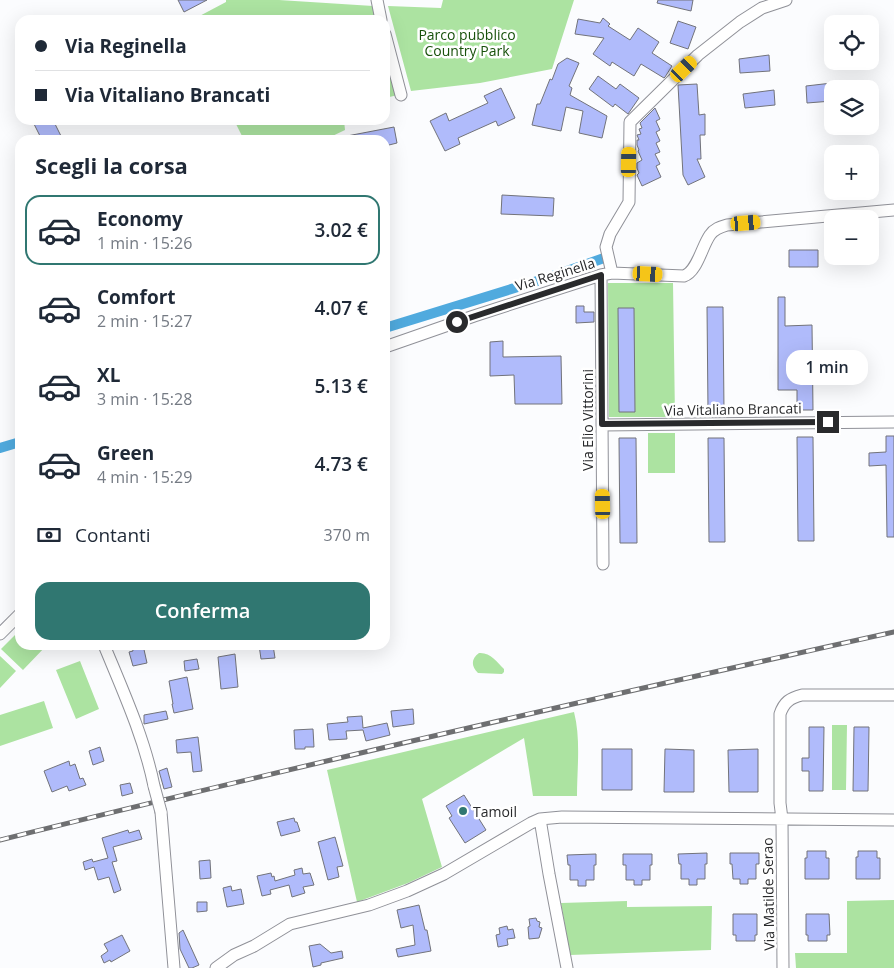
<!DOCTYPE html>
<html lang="it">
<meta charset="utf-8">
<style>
:root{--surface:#fff;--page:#f2f2f3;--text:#1f2937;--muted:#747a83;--line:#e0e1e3;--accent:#307771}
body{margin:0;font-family:"Open Sans",sans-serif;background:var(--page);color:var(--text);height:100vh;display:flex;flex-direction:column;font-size:19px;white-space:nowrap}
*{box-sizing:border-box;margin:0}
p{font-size:16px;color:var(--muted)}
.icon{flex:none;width:28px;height:28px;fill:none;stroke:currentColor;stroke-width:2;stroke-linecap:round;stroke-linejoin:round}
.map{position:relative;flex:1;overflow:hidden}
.sheet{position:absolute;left:15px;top:135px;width:375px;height:515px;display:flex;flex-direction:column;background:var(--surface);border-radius:15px;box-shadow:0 5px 20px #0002}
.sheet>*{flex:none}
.banner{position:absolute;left:15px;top:15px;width:375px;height:110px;border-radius:15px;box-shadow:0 5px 20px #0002;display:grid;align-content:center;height:110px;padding:0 20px;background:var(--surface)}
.fabs{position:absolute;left:824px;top:15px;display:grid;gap:10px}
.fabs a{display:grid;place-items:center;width:55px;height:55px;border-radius:10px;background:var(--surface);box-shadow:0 5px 20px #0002;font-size:25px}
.end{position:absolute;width:22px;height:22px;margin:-11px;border:6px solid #292a2c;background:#fff;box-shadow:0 0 0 2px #fff}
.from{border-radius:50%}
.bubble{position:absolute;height:35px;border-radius:15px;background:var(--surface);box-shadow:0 5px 20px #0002;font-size:16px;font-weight:600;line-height:35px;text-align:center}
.car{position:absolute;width:15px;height:30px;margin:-15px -8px;border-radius:6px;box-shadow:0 0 4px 1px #0007;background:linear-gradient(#f5c518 24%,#345 0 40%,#f5c518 0 76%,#345 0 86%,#f5c518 0)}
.banner b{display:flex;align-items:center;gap:18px;height:48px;font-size:19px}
.banner b+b{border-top:1px solid var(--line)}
.banner i{width:12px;height:12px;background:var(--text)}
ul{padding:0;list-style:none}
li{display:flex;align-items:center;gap:15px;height:70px;margin:0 10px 8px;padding:0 10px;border:2px solid transparent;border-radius:15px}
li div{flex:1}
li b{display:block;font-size:19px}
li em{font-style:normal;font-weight:600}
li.current{border-color:var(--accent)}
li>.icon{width:45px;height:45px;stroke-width:1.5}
h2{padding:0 20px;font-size:22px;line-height:60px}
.pay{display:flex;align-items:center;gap:12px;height:55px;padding:0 20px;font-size:19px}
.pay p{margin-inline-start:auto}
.button{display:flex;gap:10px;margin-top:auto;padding:10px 20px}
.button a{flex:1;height:58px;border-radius:15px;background:var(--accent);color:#fff;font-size:20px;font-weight:600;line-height:58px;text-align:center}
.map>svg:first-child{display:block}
</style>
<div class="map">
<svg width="894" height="968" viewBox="0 0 894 968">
<rect width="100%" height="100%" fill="#fbfcfe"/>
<path fill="#ace3a1" d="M226 0H279L373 6 377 20H192L226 2Z
M443 0H574L552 69 480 83 411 91 388 6 441 8Z
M385 50 398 95 385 98Z
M234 120H344L345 130 324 140H244Z
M608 283H673L675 417H609Z
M648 433H675V473H648Z
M20 630V645H47L23 670 1 649Z
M479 653C490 652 497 662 504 669V672L502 674 478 673C471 666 471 659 479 653Z
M0 656 16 671 0 688Z
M80 661 99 709 76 719 56 670Z
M44 701 53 728 0 746V715Z
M574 712C581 739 577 769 577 796H533L524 738 422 799 442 867 408 883 357 902 327 770Z
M832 725H847L846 790H832Z
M894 900V968H796L795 953H847V901Z
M627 901V907L712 906 711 950 570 955 561 903Z"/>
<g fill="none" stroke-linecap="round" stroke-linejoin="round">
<path stroke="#50aade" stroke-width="10" d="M385 328 547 278 604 258
M0 448 20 442"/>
</g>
<path fill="#b0bbfb" stroke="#72737a" d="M178 0H207L184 12Z
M658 0H693L691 11 657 3Z
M603 18 610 24 608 26 630 40 638 28 659 42 652 53 672 66 665 77 664 78 641 64 634 76 612 62 610 66 593 54 604 38 575 34 578 19 600 23Z
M678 21 696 27 688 49 670 43Z
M769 55 770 71 740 73 739 59Z
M567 58 579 63 569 86 572 88 570 95 607 116 602 138 579 133 583 111 566 107 561 131 532 125 537 104H540L550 79 552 80 558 64Z
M598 76 616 89 620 84 639 98 628 114 615 104 613 107 589 89Z
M867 81V89H837V83Z
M832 83V101L807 103 806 86Z
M697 84 699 115 705 114V135H700L701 159H697L705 177 688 185 683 175 678 85Z
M501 88 515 118 498 126 496 121 458 138 460 144 445 151 430 121 446 113 449 121 488 103 484 96Z
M774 90 775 105 745 108 743 94Z
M655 108 660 119 656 121 660 130 656 132 660 141 656 143 660 152 655 154 660 164 656 166 661 177 642 186 637 175 639 173 637 168V163L642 160 638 151 639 150 637 145V140H639L637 135 641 134 639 129 642 128 640 123Z
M32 120H53L63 140H42Z
M394 127 397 143 385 146V140H347V136Z
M502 195 554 198 553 216 501 214Z
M789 250H818V267H789Z
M778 297H785V326L812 325 813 410H797V390H778Z
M576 306H584V312H594V322L576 323Z
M707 307H723L724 411H708Z
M618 308H634L635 412H619Z
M503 341V357L561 356 562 404H515L514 375 490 376V342Z
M886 436H894V537H887L886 465 869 466V453L886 452Z
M797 437H813L814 541H798Z
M619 438H636L637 543H620Z
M708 438H724L725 542H709Z
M138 645H143L147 663 133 666 129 652 133 651 132 646Z
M259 645H273L275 658 261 659Z
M235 654 238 687 221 689 218 657Z
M197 659 199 669 185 671 184 661Z
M187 677 193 709 174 713 172 704H173L169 681Z
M413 709 414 724 393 727 391 711Z
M166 711 168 719 144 724V715Z
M362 716 363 728 387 723 390 735 366 741 363 730 346 731 347 739 329 740 327 724 348 722 347 717Z
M809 727H824L823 791H809V771H802V758H809Z
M854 727H869L868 791H853Z
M313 729 314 747H305V749H295L294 730Z
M198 737 202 771 193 772 191 752 177 753 176 740Z
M100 747 104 761 93 765 89 751Z
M602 749H632V790H602Z
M665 749 694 750V792H664Z
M758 749V792H729L728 750Z
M69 761 70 766 75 764 80 779 83 778 86 785 69 791 67 786 52 792 44 771Z
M167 768 172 787 164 789 159 771Z
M130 783 133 793 122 796 120 785Z
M464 795 486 830 465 843 449 818 452 816 446 806Z
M294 818 295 822H297L300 831 281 836 277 822Z
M128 830 129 833 139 830 142 839 113 847 117 861 112 862 121 890 114 893 109 877 98 880 94 867 85 870 83 862 92 859 93 862 108 858 102 838Z
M335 837 343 866 337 867 339 877 328 880 318 842Z
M807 851H826V858H829V879H805V858H807Z
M858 851H877V858H880V879H856V857H858Z
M707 853V864H705V879H697V885H689V879H681V864H679L678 854Z
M730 853H759V864H756V879H748V884H740V879H733L732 864H730Z
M596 854V865H594V880H586V886H578V880H570V865H568L567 855Z
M623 854H652V865H650V880H642V885H634V880H626V865H623Z
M210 860 211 878 200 879 199 861Z
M302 868 303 874 310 873 314 885 303 887 305 893 292 897 289 885 270 890 271 894 262 896 257 876 271 873 272 877 274 876 275 881 295 875 294 870Z
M231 886 232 891 241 889 244 904 227 907 223 888Z
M197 902H207V911L197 912Z
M419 905 425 930H427L431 951 398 957 396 949 415 945 413 925 401 928 397 910Z
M733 914H757V935H755V941H736V935H733Z
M806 914H829L830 935H827V941H808V935H806Z
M536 918 537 921 540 922 539 927 542 928 539 938 529 939 528 927 530 926 529 919Z
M507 926 508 930 513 929 515 938 507 939 508 945 498 947 496 935 500 934 499 928Z
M183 930 199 965 192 968H189L180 949 179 933Z
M122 935 130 951 111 962 110 960 104 963 101 956 108 951 104 944Z
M320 944 331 953 342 951 343 958 321 963V965L313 967 309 946Z"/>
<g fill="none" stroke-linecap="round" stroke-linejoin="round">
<defs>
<path id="street" d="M377 0 381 20
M385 34 401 95
M612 273 606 247 610 234 629 202 630 122 698 55 740 22 762 8 786 0
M601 275 603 564
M385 347 474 316 601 275 612 273 684 276C697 272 702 246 710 235 714 229 720 227 727 225L894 210
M602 425 894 422
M0 634 20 614
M104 645C123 691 144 737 154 786
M161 812 174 968
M540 819 549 874 567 968
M216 968 234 955 254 946 290 924 369 905 407 891 444 874 531 823 540 819 562 817 894 820
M783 968 782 819 780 803V714C784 702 790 698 802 695H894"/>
</defs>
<use href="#street" stroke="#909198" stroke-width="13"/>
<use href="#street" stroke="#fff" stroke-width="11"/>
<defs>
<path id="rail" d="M0 840C297 766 595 698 894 632"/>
</defs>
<use href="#rail" stroke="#6e6f71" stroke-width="5"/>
<use href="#rail" stroke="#fff" stroke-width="3" stroke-dasharray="9" stroke-linecap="butt"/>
<defs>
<path id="street-bridge" d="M154 786 161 812"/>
</defs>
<use href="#street-bridge" stroke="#909198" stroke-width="13" stroke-linecap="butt"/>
<use href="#street-bridge" stroke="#fff" stroke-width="11"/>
</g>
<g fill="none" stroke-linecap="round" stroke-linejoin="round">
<path stroke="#292a2c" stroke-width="6" d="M457 322 601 275 602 424 828 422"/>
</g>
<circle fill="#307771" stroke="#fff" stroke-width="2" cx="463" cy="811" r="5"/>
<g text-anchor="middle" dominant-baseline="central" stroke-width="5" stroke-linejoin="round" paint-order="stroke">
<g font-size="14" fill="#18510b" stroke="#fff">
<text x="467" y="34">Parco pubblico<tspan x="467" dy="16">Country Park</tspan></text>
</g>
<g font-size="14" fill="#292a2c" stroke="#fff">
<text transform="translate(555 274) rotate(-17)">Via Reginella</text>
<text transform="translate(733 409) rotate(-1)">Via Vitaliano Brancati</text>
<text transform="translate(587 420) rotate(-90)">Via Elio Vittorini</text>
<text transform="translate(768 894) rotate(-91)">Via Matilde Serao</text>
</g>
<g font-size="14" fill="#292a2c" stroke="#fff" text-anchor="start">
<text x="473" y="811">Tamoil</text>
</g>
</g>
</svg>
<div class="fabs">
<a><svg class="icon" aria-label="locate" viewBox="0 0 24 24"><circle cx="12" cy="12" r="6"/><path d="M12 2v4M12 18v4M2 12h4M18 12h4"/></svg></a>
<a><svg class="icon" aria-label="layers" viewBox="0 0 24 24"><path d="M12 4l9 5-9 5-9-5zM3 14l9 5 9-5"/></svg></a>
<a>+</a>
<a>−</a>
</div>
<i class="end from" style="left:457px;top:322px"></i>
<i class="end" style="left:828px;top:422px"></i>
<div class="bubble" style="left:786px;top:350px;width:82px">1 min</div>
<i class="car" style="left:684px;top:69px;rotate:46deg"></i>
<i class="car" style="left:629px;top:162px;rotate:1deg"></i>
<i class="car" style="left:746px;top:223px;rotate:85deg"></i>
<i class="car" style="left:648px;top:274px;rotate:93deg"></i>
<i class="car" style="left:603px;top:504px;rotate:359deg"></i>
<div class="banner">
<b><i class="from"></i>Via Reginella</b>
<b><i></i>Via Vitaliano Brancati</b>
</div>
<section class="sheet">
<h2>Scegli la corsa</h2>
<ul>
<li class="current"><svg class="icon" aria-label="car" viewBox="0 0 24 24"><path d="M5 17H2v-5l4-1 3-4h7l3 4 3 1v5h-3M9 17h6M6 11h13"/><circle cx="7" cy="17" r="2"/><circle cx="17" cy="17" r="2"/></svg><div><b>Economy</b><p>1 min · 15:26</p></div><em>3.02 €</em></li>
<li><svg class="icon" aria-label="car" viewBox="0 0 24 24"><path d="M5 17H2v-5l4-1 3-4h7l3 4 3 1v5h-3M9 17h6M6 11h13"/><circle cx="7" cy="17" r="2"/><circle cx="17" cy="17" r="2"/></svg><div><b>Comfort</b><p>2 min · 15:27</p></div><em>4.07 €</em></li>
<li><svg class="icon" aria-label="car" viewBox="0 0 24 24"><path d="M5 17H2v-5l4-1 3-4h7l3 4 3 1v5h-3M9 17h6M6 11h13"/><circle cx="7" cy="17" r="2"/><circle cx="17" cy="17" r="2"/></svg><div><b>XL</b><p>3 min · 15:28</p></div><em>5.13 €</em></li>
<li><svg class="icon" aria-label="car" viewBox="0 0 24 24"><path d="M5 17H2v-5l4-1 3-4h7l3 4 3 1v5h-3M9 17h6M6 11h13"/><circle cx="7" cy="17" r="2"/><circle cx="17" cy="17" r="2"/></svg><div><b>Green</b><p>4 min · 15:29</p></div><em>4.73 €</em></li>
</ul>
<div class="pay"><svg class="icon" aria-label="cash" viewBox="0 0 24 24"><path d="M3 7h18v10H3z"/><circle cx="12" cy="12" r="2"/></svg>Contanti<p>370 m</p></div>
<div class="button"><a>Conferma</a></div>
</section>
</div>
